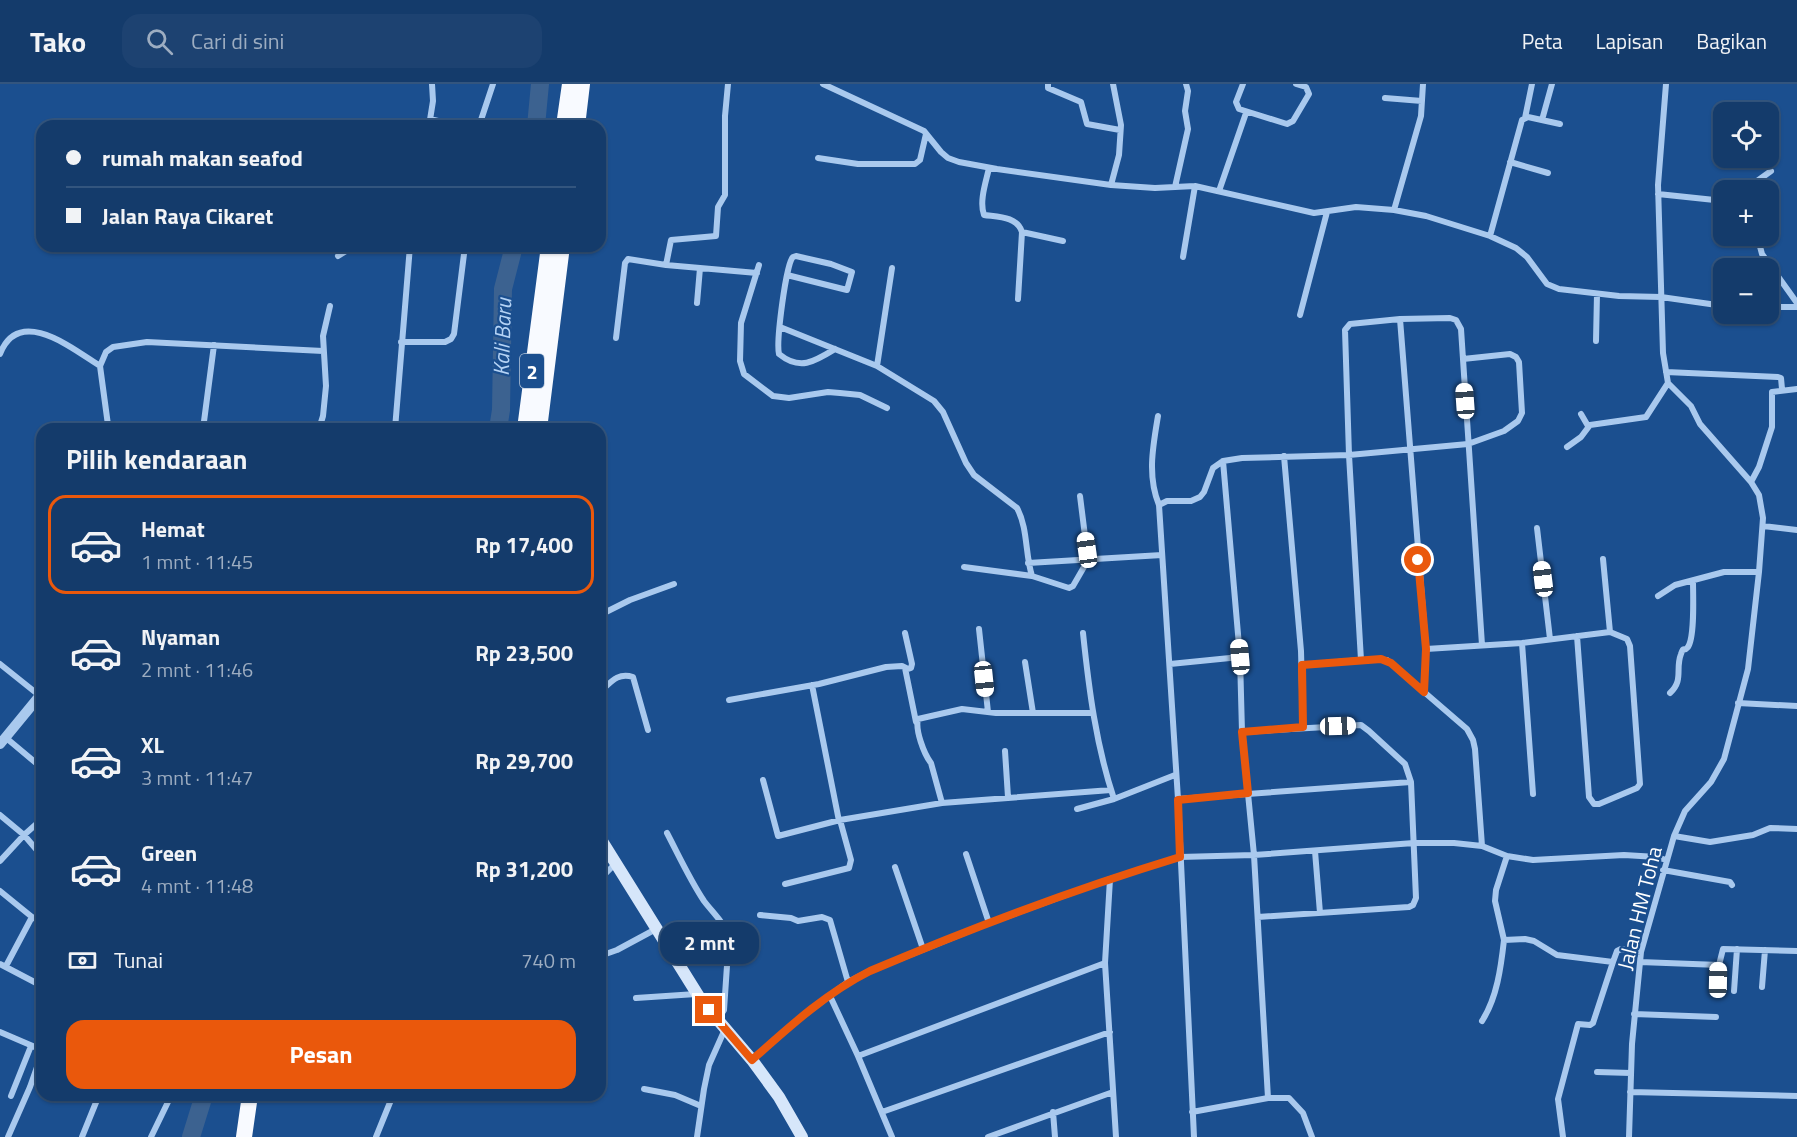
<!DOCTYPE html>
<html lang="id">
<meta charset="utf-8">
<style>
:root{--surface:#143b6b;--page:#1d4271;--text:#f1f3f6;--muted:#9dadc1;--line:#33557e;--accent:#ea580c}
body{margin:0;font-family:"Titillium Web",sans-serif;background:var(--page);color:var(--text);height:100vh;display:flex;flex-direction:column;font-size:22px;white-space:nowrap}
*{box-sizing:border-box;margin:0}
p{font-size:20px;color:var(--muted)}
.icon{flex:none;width:33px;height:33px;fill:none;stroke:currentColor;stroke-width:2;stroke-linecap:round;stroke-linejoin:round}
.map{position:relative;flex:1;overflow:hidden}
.sheet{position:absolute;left:36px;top:339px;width:570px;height:678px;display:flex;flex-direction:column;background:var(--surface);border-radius:18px;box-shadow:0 2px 4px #0004,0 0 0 2px var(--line)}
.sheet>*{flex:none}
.hud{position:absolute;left:36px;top:36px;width:570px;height:132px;border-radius:18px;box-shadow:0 2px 4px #0004,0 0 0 2px var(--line);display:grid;align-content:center;height:132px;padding:0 30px;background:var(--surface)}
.buttons{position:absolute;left:1713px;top:18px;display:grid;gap:12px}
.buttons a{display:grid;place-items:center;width:66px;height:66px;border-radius:12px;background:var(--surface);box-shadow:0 2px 4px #0004,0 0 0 2px var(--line);font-size:30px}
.end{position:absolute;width:27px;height:27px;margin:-14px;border:8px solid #ea580c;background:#fff;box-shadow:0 0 0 3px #fff}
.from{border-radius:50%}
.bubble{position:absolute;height:42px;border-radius:18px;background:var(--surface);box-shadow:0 2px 4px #0004,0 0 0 2px var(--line);font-size:20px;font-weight:700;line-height:42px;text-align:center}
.car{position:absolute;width:18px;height:36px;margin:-18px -9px;border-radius:8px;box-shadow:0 0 4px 2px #0007;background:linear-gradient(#fff 24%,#345 0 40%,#fff 0 76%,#345 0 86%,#fff 0)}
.hud b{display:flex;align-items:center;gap:21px;height:57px;font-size:22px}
.hud b+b{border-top:2px solid var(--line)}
.hud i{width:15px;height:15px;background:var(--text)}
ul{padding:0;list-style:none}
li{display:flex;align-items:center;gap:18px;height:99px;margin:0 12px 9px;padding:0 18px;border:3px solid transparent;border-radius:18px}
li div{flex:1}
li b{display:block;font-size:22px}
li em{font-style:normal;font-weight:700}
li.current{border-color:var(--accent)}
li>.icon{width:54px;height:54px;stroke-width:1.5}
h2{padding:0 30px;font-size:27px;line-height:72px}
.pay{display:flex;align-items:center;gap:15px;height:66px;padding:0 30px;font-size:22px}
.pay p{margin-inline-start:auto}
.button{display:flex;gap:12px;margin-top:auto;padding:12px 30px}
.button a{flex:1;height:69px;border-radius:18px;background:var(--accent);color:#fff;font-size:24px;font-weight:700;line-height:69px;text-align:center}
header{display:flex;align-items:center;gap:36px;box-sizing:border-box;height:84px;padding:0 30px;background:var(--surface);border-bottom:2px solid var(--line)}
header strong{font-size:28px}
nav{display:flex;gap:33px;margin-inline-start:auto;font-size:21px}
.search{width:420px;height:54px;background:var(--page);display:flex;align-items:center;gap:15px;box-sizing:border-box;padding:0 21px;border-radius:18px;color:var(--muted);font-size:22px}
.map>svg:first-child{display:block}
</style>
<header>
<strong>Tako</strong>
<div class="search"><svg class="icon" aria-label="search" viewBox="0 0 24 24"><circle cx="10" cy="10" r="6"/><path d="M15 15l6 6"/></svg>Cari di sini</div>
<nav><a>Peta</a><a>Lapisan</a><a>Bagikan</a></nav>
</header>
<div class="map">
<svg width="1797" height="1053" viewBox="0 0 1797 1053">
<rect width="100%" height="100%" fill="#1b4f8f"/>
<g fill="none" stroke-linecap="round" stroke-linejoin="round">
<path stroke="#3c6290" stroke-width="18" d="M536 42 540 0
M498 345 501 326 503 205 514 162
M191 1053 204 1011"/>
<path stroke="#a9c9ee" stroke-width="6" d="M823 0 924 47 941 68 948 74 959 78 997 85 1111 101 1155 104 1195 102 1314 129 1356 123 1394 126 1426 132 1490 152 1516 164 1527 173 1547 200 1559 205 1619 212 1661 213 1724 222
M1048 0V4L1081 18 1087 40 1120 46
M1243 0 1236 18 1239 25 1287 40 1293 37 1309 10 1306 3 1296 0
M1385 14 1422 17
M1525 34 1532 0
M430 35 458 42
M1542 36 1552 0
M429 42 433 17 432 0
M479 42 493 0
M818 74 858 80H915L920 76 926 50
M1510 78 1548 89
M989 84C986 98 979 117 984 131 997 133 1017 132 1022 148L1063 157
M1111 101 1119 71 1121 41 1113 0
M1175 103 1188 45 1185 27 1188 7 1186 0
M1750 106 1753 100 1771 87
M1219 107 1246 29
M1658 110 1724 117
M1768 121 1773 123 1776 149 1768 151
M1394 126 1421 32 1423 0
M1490 152 1522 36 1528 33 1560 40
M1767 152H1761L1758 155 1762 170 1797 219
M338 172 354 162
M1183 173 1195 102
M666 181 671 156 716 152 718 123 725 111V32L728 0
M759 181 741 239 740 277 744 290 773 312 789 314 828 308 840 309 860 311 887 324
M787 191 847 206 852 188 831 180 796 172 793 173C786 179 776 258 779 270 800 287 814 278 835 265
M1018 215 1022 148
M697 219 700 184
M1768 223H1797
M1300 231 1327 128
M780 243 877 282 934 317 943 328 966 379 974 391 1017 424C1028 444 1025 470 1032 492
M616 254 625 179 628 175 666 181 757 189
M1596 257 1597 210
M401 258H445L451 255 454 250 465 162
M0 270C19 221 73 265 100 282
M877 282 892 184
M1666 288 1778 293 1781 294 1782 305
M1581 330 1588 342
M1158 332C1153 362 1147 392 1159 421
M108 341 100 282 106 268 113 263 147 258 323 267
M108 341 152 345
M203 345 214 261
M319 345 323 332 326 302 323 252 330 222
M395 345 410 162
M1567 363 1581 353 1590 341 1646 333 1668 299
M1284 372 1301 567 1303 643
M1223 377 1240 573 1242 648 1254 771 1268 1014
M1751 398 1759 383 1772 343V308L1797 305
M1763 442 1797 446
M1537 444 1550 555
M1603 475 1610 548
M1028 479 1162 471
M964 483 1032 492 1069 504 1073 502 1088 476 1080 412
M1658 512 1675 501 1724 488H1759
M600 531 630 516 674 500
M979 545 988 628
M1083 549C1089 606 1096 661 1114 715
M1522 559 1533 710
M1426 565 1522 559 1610 548 1627 555 1630 562 1640 700 1637 704 1599 720H1594L1589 713 1577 552
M1361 576 1349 371 1345 246 1350 240 1400 235
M1025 578 1033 629
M0 580 40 612
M1170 580 1240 573
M1302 581 1361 576H1387L1467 645 1473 656 1475 665 1482 762
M905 584 916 638
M812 601 839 737
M600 608C611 598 618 588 633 593L648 646
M1424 608 1426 565 1400 235 1450 234 1456 236 1461 245 1482 561
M1670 609C1684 596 1675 585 1681 570 1684 561 1683 569 1688 563 1695 553 1693 510 1693 497
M729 616 819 600 886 583 902 582 908 585 911 584 912 580 905 549
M1738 619 1797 622
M1242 648 1361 641 1369 647 1405 680 1411 698 1416 814 1413 821 1409 823 1258 833
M5 653 42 684
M1005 667 1008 713
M763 696 778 752 840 736 942 719 1111 706
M1178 715 1411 698
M942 719 931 679C924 670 915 646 918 635L962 625 996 629H1093
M1077 725 1114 715 1175 691
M0 731 24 751 42 772
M667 749C679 772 690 796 704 817 713 829 724 838 729 852L724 926 718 935
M1674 752 1710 758 1753 751 1770 744 1797 745
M1315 767 1320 829
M966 770 989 839
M1507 772 1496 806 1495 817 1504 856 1525 855 1534 857 1557 871 1613 878 1617 867 1621 865 1641 868
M0 777 24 751 42 735
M895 783 923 865
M1663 786 1730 798 1732 801
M600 795 615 780
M1110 795 1105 879 1116 1053
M785 800 849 784 851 776 840 736
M0 807 32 833 42 838
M760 831 791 834 798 837 822 833 830 836 848 898
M600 872 617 866 656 845
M1640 878 1719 881
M0 880 42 902
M6 882 32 833
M1762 903 1765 866
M1734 907 1737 865
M1718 911 1719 881 1723 865 1797 867
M830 912 858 972 892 1053
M636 914 696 910
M1634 930 1716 933
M1482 937C1497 914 1501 883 1504 856
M0 948 42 966
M858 972 1105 879
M752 976 800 934 848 898 870 887 989 839 1110 795 1180 773 1254 771 1414 759H1454L1482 762 1507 772 1533 776 1624 771 1657 773 1666 776
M1597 988 1631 989
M644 1005 675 1011 701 1022
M1630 1008 1797 1012
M11 1012 31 962
M882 1028 1110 948
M1053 1028 1055 1053
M1192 1028 1268 1014H1289L1303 1029 1312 1053
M8 1053 30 1003 42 969
M82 1053 99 1011
M151 1053 168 1018
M376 1053 393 1011
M697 1053 704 1005 709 981 725 945
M988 1053 1113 1008
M1194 1053 1178 715 1159 421 1167 417H1191L1200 413 1204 408 1213 384 1223 377 1242 374 1349 371 1468 360 1504 347 1518 337 1522 329 1519 278 1516 273 1510 270 1463 275
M1563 1053 1558 1015 1578 940 1590 941 1593 939 1613 878
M1629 1053 1632 960 1641 868 1674 752 1685 727 1711 698 1724 675 1748 585 1759 488 1763 434 1759 411 1751 398 1700 340 1691 322 1668 299 1663 269 1658 101 1666 0"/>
<path stroke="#a9c9ee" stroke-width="10" d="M0 660 42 609"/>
<path stroke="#d6e6fa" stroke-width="12" d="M600 754 701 916 752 976 779 1013 802 1053"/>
<path stroke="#f8faff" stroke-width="16" d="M564 42 570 0
M577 42 582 0
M525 345 549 162
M539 345 562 162
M244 1053 250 1011"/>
</g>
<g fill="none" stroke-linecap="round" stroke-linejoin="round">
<path stroke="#ea580c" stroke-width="8" d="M709 926 752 976C789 943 826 909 870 887 971 844 1075 805 1180 773L1178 716 1248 709 1242 648 1303 643 1302 581 1381 575 1391 579 1424 608 1426 565 1418 476"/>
</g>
<g text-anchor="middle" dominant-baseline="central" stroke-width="4.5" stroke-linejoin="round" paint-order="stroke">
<rect fill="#1b4f8f" stroke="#bbcadd" stroke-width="1.5" x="520" y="270" width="24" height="34" rx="4.5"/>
<g font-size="20" font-weight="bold" fill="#fff">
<text x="532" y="287">2</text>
</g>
<g font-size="21" fill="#fff" stroke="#1b4f8f">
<text transform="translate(1639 824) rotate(-76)">Jalan HM Toha</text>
</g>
<g font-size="22" font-style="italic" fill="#b5d3f5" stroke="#1b4f8f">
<text transform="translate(502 253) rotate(-88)">Kali Baru</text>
</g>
</g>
</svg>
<div class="buttons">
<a><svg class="icon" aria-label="locate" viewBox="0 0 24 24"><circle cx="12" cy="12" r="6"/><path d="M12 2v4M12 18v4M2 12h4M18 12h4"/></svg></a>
<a>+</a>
<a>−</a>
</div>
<i class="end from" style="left:1418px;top:476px"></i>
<i class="end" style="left:709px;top:926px"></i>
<div class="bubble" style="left:660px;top:838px;width:99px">2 mnt</div>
<i class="car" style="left:1465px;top:317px;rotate:356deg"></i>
<i class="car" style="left:1087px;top:466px;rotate:352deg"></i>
<i class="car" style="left:1543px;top:495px;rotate:353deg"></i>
<i class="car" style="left:1240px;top:573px;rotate:355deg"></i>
<i class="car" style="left:984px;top:595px;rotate:174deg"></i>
<i class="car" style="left:1338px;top:642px;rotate:88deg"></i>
<i class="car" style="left:1718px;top:896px;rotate:1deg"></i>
<div class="hud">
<b><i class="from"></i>rumah makan seafod</b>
<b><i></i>Jalan Raya Cikaret</b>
</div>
<section class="sheet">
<h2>Pilih kendaraan</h2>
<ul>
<li class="current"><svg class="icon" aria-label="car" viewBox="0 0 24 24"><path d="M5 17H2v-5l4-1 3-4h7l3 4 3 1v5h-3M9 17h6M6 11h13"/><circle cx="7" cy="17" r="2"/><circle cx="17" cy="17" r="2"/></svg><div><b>Hemat</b><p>1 mnt · 11:45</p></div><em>Rp 17,400</em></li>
<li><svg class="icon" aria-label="car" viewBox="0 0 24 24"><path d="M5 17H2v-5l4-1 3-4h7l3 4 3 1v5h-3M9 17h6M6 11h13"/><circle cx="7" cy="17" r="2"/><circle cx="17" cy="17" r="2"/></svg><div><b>Nyaman</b><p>2 mnt · 11:46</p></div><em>Rp 23,500</em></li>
<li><svg class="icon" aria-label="car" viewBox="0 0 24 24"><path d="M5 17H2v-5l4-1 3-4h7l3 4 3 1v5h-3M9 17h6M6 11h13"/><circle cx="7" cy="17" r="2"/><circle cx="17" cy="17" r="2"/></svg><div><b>XL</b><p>3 mnt · 11:47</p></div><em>Rp 29,700</em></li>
<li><svg class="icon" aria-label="car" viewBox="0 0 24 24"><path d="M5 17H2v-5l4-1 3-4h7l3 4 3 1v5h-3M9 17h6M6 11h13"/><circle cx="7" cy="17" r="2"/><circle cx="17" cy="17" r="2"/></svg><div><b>Green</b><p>4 mnt · 11:48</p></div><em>Rp 31,200</em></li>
</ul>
<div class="pay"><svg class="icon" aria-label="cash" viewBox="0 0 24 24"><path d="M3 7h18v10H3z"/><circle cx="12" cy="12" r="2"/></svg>Tunai<p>740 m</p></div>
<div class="button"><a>Pesan</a></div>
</section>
</div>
